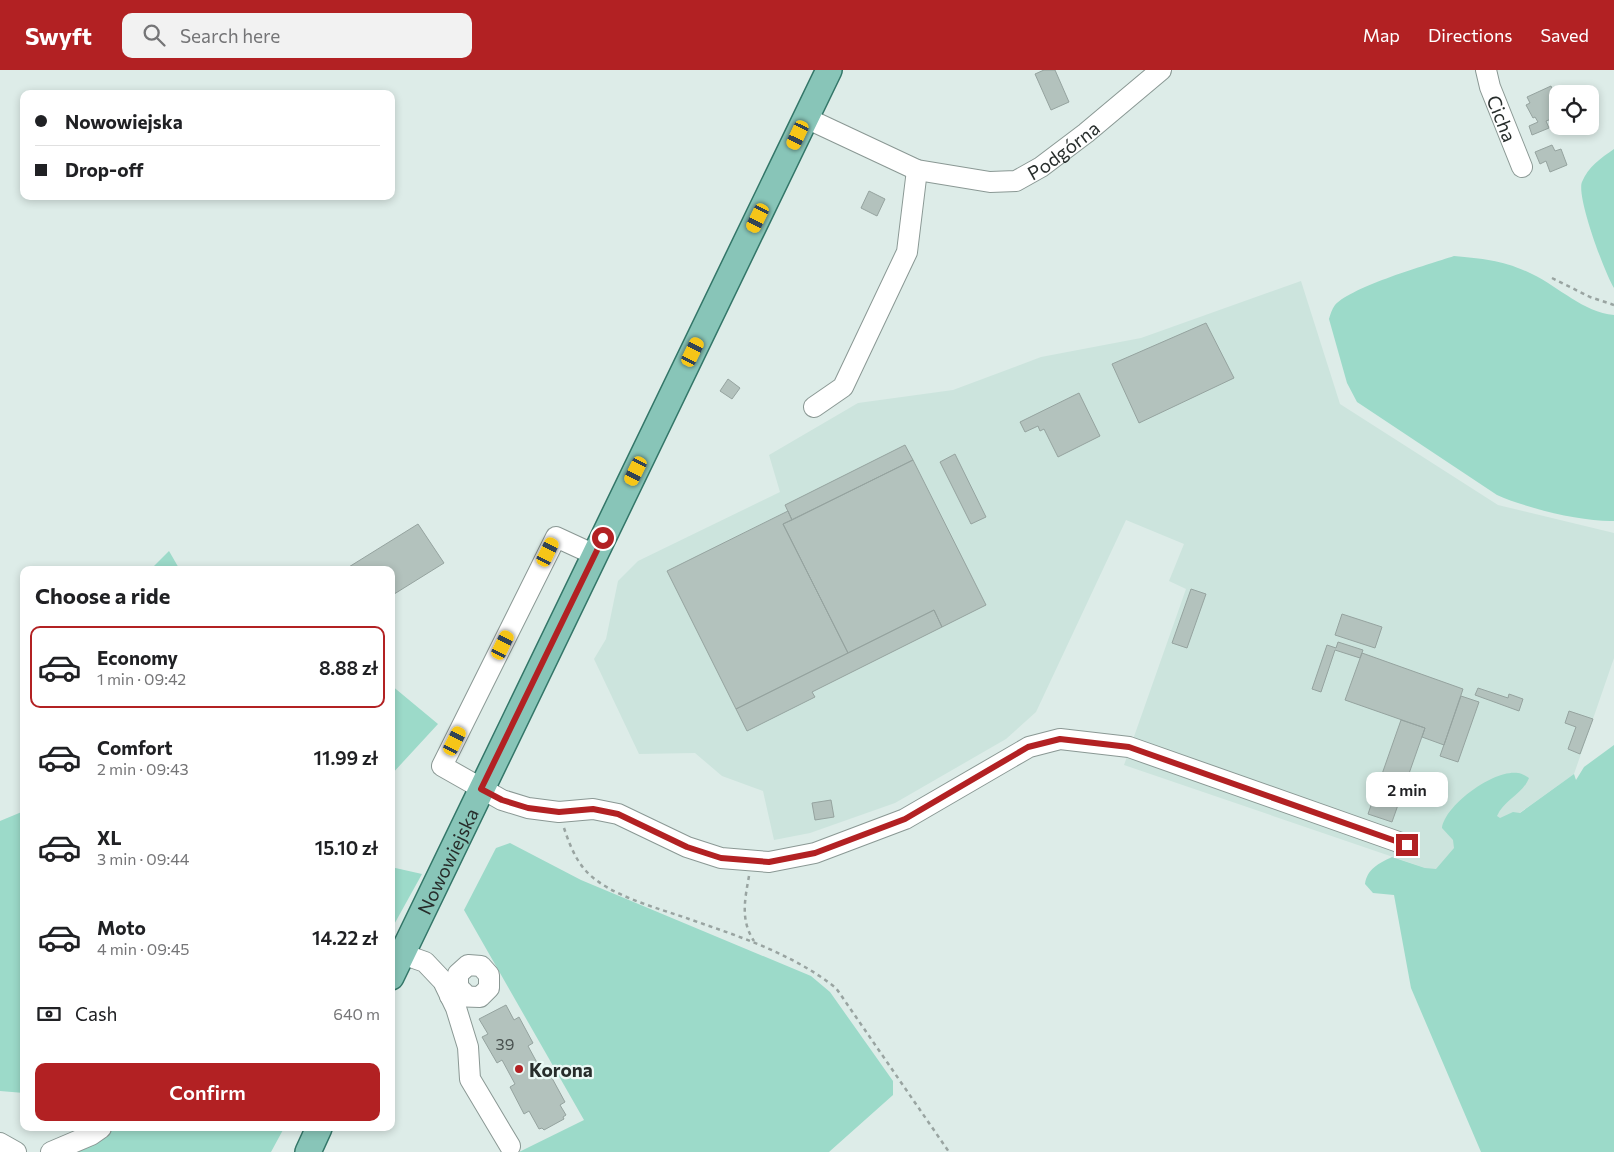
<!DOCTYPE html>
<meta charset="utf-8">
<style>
:root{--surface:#fff;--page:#f2f2f2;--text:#202124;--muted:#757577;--line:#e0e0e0;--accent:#b22123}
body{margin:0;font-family:Commissioner,sans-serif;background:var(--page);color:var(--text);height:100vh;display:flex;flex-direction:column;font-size:19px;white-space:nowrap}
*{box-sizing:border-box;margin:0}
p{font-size:16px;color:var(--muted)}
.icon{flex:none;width:28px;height:28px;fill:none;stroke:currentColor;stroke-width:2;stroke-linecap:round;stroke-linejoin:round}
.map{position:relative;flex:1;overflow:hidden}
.side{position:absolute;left:20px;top:496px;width:375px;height:565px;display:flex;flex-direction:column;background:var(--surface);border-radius:10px;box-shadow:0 2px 8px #0003}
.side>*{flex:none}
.guide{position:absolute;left:20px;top:20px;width:375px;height:110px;border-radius:10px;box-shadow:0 2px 8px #0003;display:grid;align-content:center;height:110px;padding:0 15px;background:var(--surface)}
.fabs{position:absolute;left:1549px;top:15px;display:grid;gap:10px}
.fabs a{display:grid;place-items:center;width:50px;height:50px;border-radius:10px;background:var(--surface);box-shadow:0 2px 8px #0003;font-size:25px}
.end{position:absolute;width:22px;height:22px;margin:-11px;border:6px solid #b22123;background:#fff;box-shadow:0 0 0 2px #fff}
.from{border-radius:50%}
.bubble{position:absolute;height:35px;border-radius:10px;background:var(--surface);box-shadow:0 2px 8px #0003;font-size:16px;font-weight:600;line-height:35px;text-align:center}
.car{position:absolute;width:15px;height:30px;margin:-15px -8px;border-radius:6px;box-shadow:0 0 4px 1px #0007;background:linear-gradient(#f5c518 24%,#345 0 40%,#f5c518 0 76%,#345 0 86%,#f5c518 0)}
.guide b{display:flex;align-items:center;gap:18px;height:48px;font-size:19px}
.guide b+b{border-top:1px solid var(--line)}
.guide i{width:12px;height:12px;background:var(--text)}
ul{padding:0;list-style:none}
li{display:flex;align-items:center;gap:15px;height:82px;margin:0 10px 8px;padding:0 5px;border:2px solid transparent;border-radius:10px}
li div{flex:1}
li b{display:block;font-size:19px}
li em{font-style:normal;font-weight:600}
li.on{border-color:var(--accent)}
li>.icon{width:45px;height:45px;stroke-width:1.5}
h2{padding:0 15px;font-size:22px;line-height:60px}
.pay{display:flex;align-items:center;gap:12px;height:55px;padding:0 15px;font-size:19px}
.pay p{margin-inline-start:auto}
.primary-button{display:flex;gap:10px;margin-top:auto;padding:10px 15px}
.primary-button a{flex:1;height:58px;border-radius:10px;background:var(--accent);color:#fff;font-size:20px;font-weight:600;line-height:58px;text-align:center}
header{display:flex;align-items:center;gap:30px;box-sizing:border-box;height:70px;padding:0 25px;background:var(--accent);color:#fff}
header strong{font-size:24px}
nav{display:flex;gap:28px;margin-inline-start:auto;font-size:18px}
.search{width:350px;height:45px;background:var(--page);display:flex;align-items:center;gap:12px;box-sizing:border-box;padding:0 18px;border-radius:10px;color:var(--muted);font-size:19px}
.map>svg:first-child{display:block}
</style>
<header>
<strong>Swyft</strong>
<div class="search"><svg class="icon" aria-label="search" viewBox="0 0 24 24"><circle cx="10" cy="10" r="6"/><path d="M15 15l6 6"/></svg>Search here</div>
<nav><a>Map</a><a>Directions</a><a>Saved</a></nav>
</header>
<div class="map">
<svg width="1614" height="1082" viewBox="0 0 1614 1082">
<rect width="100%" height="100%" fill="#ddece8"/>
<path fill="#cce4dd" d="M1301 211 1340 334 1498 435 1614 463V588L1574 704 1437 802 1124 695 1186 519 1169 511 1184 474 1126 450 1036 642 1006 669 895 733 810 763 774 770 763 721 722 706 695 683 639 684 594 589 606 569 618 511 638 491 780 422 769 385 858 333 953 320 1041 287 1141 268Z"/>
<path fill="#9cdac9" d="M1614 79V218C1605 204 1576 126 1582 112 1588 97 1601 88 1614 79Z
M1454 186C1485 189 1503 190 1532 204 1559 217 1583 242 1614 245V451C1582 452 1526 438 1497 425L1357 332 1347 313 1329 249C1330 245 1332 239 1335 235 1353 216 1427 195 1454 186Z
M169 481 180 500H150Z
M391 615 438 654 391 705Z
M1614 675V1082H1481L1411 918 1394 825 1373 823 1365 814C1367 799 1379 793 1392 787L1425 798 1436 799 1454 778 1453 770 1442 758C1445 735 1494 699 1518 703 1521 703 1526 706 1529 708 1523 724 1504 730 1497 746L1500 748 1513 742 1520 743 1574 704 1576 710 1584 697Z
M24 741V1023L0 1021V751Z
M510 773 581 810 811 906 830 922 893 1011V1025L829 1082H519L584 1050 464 840 496 778Z
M391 797 422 804 391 860Z
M87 1058H284L271 1082H63Z"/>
<path fill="#b3c2bd" stroke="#95a39f" d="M1044 0H1055L1069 32 1051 40 1035 4Z
M1551 16 1558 32 1552 36 1557 47 1546 51 1549 58 1532 65 1529 56 1538 52 1535 47 1533 48 1526 35 1530 33 1527 27Z
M1552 75 1555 81 1561 79 1567 95 1550 102 1546 91 1540 94 1535 82Z
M869 121 885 129 877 146 861 138Z
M1206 253 1234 308 1139 353 1112 294Z
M728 309 740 318 732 329 720 321Z
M1079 323 1100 366 1058 387 1044 359 1040 361 1038 356 1025 362 1020 352Z
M905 375 913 390 792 450 785 435Z
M955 384 986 447 971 454 940 392Z
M913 390 986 535 942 557 934 540 848 583 783 454Z
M788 441 792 450 783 454 848 583 736 639 667 501Z
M418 454 444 493 391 526V500H344Z
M1191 519 1206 524 1187 578 1172 573Z
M934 540 942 557 812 622 815 627 747 661 736 639Z
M1342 544 1382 557 1375 578 1335 565Z
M1338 572 1363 580 1360 588 1335 580 1321 622 1312 619 1327 575 1336 578Z
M1362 583 1463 619 1444 675 1422 667 1425 658 1345 630Z
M1478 618 1508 628 1509 624 1523 629 1519 641 1475 625Z
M1461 626 1479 632 1458 692 1440 686Z
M1569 641 1593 649 1580 684 1568 679 1576 657 1565 653Z
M1401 650 1425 658 1392 752 1368 744Z
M831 730 834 747 815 750 812 733Z
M506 935 514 950 519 947 533 973 528 976 541 1000 546 997 565 1032 560 1035 566 1045 563 1047 564 1049 544 1060 542 1058 539 1059 529 1041 524 1044 510 1017 515 1014 502 990 497 993 482 967 488 964 479 949Z"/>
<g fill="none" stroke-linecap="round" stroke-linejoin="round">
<defs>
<g id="minor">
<path id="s1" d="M1486 0 1490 17 1522 97"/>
<path id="s2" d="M806 48 917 100 990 112 1016 111 1041 97 1086 63 1161 0"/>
<path d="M814 337 843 317 907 182 917 100"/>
<path d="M595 485 556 467 442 696 502 730 528 738 559 742 593 739 618 744 687 777 721 788 769 792 815 783 905 749 1029 677 1060 669 1129 677 1407 775"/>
<path d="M391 880 425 892 443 911 456 938 468 977 470 1009 510 1076"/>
<path d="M450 926 480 927 489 918V905L481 896 468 895 458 904V917L467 926"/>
<path d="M0 1073 16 1082"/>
<path d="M51 1082 91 1065 101 1058"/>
</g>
<g id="major">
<path id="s3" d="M391 907 829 0"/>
<path d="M308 1082 319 1058"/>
</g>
</defs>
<use href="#minor" stroke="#8a9894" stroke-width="22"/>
<use href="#major" stroke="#337668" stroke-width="28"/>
<path stroke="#99a4a1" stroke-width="2.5" stroke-dasharray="4 4" stroke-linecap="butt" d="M1552 208 1590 227 1614 235
M564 758C569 773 575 789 586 801 609 826 658 838 689 849 741 867 793 884 836 918L949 1082
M749 806C745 829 740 850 754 871"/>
<use href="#minor" stroke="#fff" stroke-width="20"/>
<use href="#major" stroke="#88c5b8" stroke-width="25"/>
</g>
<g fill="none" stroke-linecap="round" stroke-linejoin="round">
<path stroke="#b22123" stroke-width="6" d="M603 468 481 719 502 730 528 738 559 742 593 739 618 744 687 777 721 788 769 792 815 783 905 749 1028 677 1060 669 1129 677 1407 775"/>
</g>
<circle fill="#b22123" stroke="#eaf9f5" stroke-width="2" cx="519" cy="999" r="5"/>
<g text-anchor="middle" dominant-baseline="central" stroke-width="4.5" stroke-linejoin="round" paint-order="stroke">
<g font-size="16" fill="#4a5250">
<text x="505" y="973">39</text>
</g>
<g font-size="19" fill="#272d2b" stroke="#eaf9f5">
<text stroke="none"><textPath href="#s1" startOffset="51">Cicha</textPath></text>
<text stroke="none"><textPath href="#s2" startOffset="279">Podgórna</textPath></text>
<text stroke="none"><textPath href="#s3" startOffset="129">Nowowiejska</textPath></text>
</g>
<g font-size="19" font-weight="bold" fill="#272d2b" stroke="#eaf9f5" text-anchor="start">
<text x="529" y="999">Korona</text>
</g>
</g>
</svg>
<div class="fabs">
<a><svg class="icon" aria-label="locate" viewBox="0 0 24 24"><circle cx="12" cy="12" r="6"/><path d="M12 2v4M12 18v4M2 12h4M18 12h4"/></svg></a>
</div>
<i class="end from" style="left:603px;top:468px"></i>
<i class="end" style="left:1407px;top:775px"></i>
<div class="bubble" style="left:1366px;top:702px;width:82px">2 min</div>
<i class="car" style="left:798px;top:65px;rotate:205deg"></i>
<i class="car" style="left:758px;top:148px;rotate:206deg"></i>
<i class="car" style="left:693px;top:282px;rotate:26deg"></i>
<i class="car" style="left:636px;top:401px;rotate:206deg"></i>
<i class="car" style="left:548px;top:482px;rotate:26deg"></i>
<i class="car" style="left:503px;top:575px;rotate:26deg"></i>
<i class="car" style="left:455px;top:671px;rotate:27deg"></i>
<div class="guide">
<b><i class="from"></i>Nowowiejska</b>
<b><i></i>Drop-off</b>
</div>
<section class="side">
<h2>Choose a ride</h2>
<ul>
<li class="on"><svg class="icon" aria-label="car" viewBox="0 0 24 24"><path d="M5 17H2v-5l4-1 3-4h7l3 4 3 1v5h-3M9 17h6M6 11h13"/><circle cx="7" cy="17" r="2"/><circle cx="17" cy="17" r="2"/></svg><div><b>Economy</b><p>1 min · 09:42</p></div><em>8.88 zł</em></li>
<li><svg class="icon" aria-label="car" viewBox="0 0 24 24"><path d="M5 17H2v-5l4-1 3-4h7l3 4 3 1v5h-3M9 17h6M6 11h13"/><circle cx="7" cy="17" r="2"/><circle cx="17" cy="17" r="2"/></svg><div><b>Comfort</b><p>2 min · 09:43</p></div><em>11.99 zł</em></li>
<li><svg class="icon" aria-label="car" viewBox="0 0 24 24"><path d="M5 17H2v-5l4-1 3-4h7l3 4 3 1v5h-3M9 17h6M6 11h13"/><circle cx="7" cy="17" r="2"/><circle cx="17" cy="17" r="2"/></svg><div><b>XL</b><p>3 min · 09:44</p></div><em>15.10 zł</em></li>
<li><svg class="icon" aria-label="car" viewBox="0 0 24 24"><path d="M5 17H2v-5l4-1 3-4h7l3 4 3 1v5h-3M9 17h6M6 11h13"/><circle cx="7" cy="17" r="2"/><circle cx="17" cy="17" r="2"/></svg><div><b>Moto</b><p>4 min · 09:45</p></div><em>14.22 zł</em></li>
</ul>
<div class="pay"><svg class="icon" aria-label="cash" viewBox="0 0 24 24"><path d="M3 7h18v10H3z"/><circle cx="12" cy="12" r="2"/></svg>Cash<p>640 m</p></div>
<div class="primary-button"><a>Confirm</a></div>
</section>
</div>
